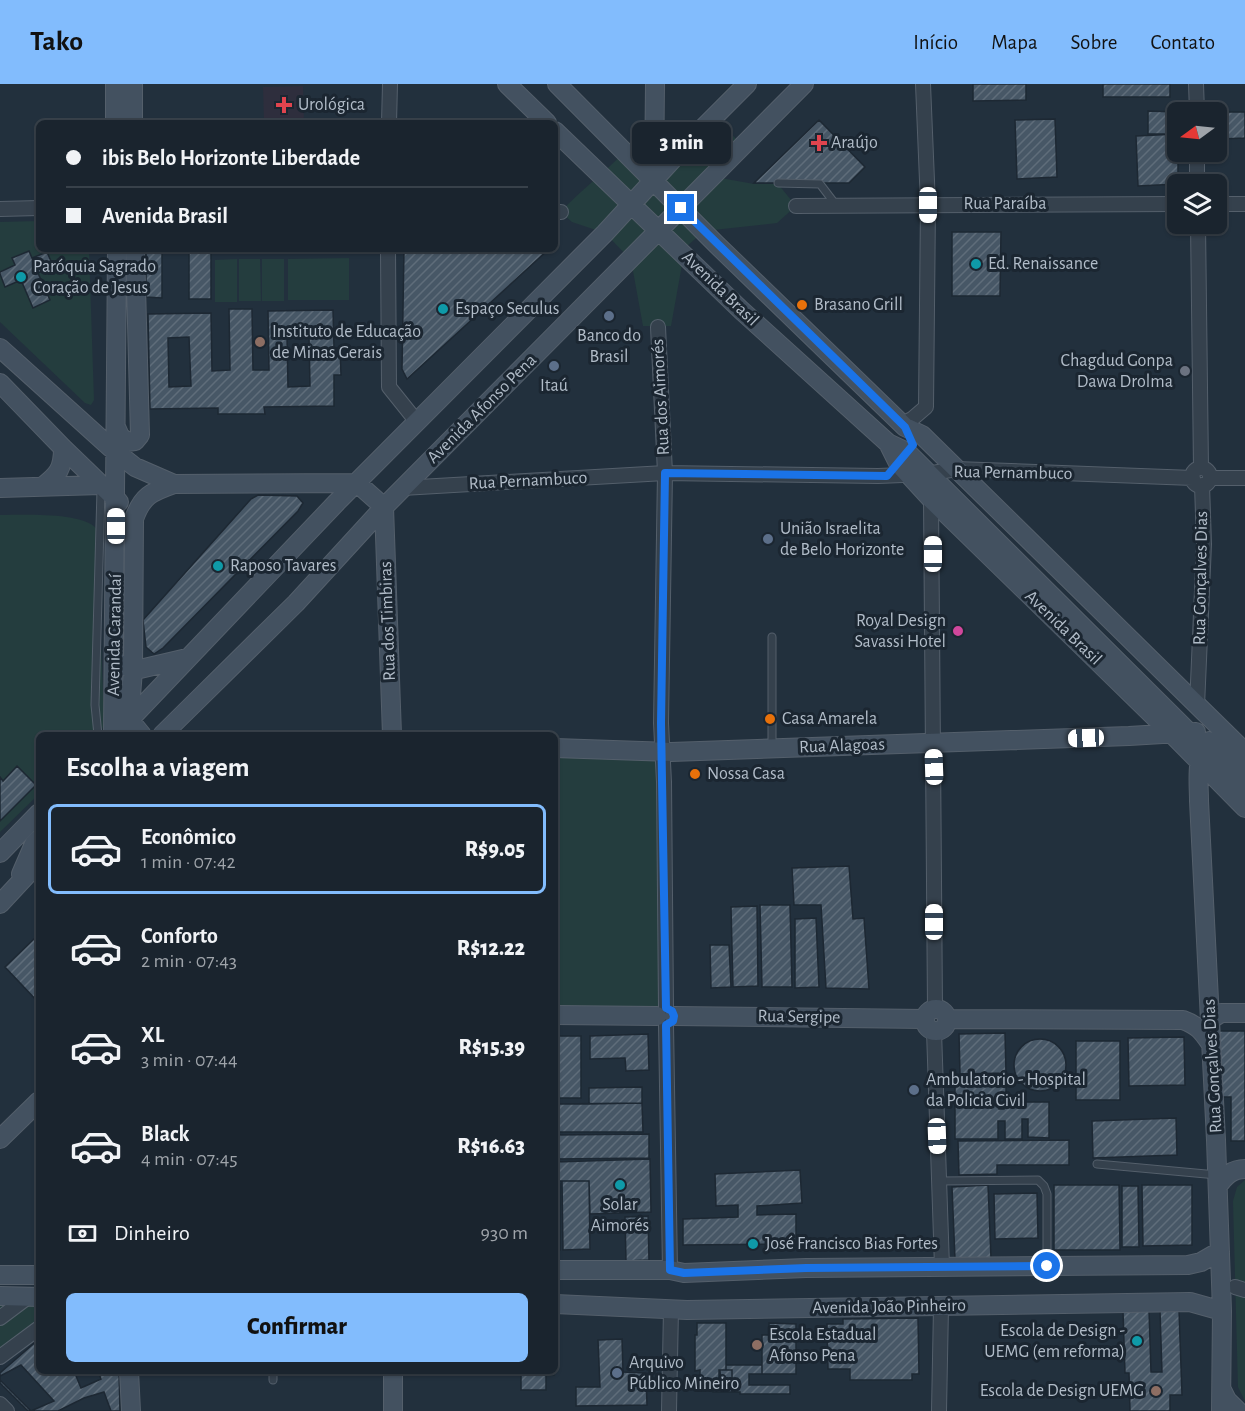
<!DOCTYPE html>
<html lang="pt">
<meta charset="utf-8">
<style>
:root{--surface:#1a242e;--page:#27303a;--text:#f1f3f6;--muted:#9fa4aa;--line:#38414a;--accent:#82bcfd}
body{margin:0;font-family:"Alegreya Sans",sans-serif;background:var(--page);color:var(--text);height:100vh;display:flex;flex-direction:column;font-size:22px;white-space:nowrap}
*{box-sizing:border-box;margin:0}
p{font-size:20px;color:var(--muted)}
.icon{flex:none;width:33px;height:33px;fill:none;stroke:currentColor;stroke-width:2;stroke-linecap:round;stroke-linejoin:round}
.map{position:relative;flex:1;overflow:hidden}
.details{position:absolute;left:36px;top:648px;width:522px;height:642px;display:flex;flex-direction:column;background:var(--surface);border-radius:9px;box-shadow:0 2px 4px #0004,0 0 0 2px var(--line)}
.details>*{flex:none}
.hud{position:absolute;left:36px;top:36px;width:522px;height:132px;border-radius:9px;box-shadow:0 2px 4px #0004,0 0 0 2px var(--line);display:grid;align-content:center;height:132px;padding:0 30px;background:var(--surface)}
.needle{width:39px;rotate:255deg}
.fabs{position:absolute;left:1167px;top:18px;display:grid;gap:12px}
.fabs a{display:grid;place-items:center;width:60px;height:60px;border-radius:9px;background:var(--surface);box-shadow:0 2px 4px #0004,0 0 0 2px var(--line);font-size:30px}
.end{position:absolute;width:27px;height:27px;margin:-14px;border:8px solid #1a73e8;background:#fff;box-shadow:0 0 0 3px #fff}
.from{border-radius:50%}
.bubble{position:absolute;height:42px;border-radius:9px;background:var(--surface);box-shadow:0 2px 4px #0004,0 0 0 2px var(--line);font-size:20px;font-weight:800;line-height:42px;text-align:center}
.car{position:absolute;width:18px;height:36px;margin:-18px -9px;border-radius:8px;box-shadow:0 0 4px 2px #0007;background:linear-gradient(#fff 24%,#345 0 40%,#fff 0 76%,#345 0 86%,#fff 0)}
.hud b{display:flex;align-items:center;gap:21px;height:57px;font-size:22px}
.hud b+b{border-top:2px solid var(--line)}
.hud i{width:15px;height:15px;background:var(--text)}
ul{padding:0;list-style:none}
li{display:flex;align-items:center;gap:18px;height:90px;margin:0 12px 9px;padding:0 18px;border:3px solid transparent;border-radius:9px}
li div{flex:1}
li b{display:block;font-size:22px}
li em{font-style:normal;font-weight:800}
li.active{border-color:var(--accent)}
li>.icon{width:54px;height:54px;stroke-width:1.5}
h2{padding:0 30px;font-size:27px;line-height:72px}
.pay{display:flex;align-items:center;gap:15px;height:66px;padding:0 30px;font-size:22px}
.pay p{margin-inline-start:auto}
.button{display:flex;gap:12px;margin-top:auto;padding:12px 30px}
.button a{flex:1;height:69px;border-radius:9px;background:var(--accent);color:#111;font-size:24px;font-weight:800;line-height:69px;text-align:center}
header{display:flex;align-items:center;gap:36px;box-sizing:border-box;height:84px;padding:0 30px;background:var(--accent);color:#111}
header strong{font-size:28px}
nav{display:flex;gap:33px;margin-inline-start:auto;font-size:21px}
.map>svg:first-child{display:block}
</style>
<header>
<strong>Tako</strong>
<nav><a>Início</a><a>Mapa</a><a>Sobre</a><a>Contato</a></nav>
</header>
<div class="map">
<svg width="1245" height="1327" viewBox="0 0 1245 1327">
<defs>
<pattern id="building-hatch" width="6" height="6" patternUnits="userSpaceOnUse" patternTransform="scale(1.5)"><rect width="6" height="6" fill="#475766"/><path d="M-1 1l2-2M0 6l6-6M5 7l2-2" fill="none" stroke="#5f6d7a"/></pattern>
</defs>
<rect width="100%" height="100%" fill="#22303d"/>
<path fill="#2e2e3d" d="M303 2 304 39H264L263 3Z"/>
<path fill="#243d3e" d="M715 33 741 60 715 93 754 100H778L796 122 777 139 704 147 685 164 671 242H643L631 176 605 149 572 138 561 128C580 106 604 90 624 68L654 97Z
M39 137V165H89L94 316 91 321 85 319 0 238V138Z
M349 174V216H288V175Z
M237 175V218H215V176Z
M239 175H260L261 217H239Z
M262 175H284V217H262Z
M0 431C23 431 81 428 96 444L104 630 103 643 99 651H39V710L0 748Z
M555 664H653L661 681V925L555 931Z
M1245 1096V1317L1238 1303 1233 1117 1237 1103Z
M0 1214H39V1250L0 1279Z"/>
<path fill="url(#building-hatch)" stroke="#1d2833" stroke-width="1.5" fill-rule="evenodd" d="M973 0H1026V16L973 17Z
M1103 0H1170V13H1103Z
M1148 27 1177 28V50H1148Z
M1221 28H1245V54L1221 55Z
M1055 35 1057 93 1017 95 1015 36Z
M819 36 865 83 849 99H754Z
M1178 50V100L1138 102 1136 52Z
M952 148H1001L1000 212H952Z
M146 165H162V214L146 213Z
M189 165H361V167H211V215H189Z
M404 165H549L407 295 402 285Z
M29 167 32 174 47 168 53 182 38 189 50 216 33 224 21 196 5 203 0 190V188L15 181 12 174Z
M229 225H252L253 286H269L268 227 333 226 334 264H340L341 291H334V322L264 323 265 330H218V324L150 325 148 230 211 229 212 287 230 286ZM287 252H309L310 302 288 303ZM189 253 191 302 169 303 168 254Z
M258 411 297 412 303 419 298 427 163 564 154 570 146 563 143 536 251 415Z
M17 682 36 701 0 737V693L3 697Z
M555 741 558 829H555Z
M849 782 853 835 864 834 869 905 826 904 821 821H794L792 784Z
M760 821H790L792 903H762Z
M757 822 758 902 733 903 731 823Z
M816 834 819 903 795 904V835Z
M36 853 39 856V919L5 883Z
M710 861H729L731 903 711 904Z
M1217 947H1245V1057H1231V1013H1219Z
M1005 949 1006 989 960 990 959 950Z
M648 950 649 986 626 987 625 974 590 975V952Z
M555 952H581V1014H555Z
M1184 953 1185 1001 1129 1002 1128 954Z
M1014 981a26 26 0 1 1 52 0a26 26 0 1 1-52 0Z
M1076 957H1120V1016H1076Z
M955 998H1006V1014H999V1025H1004V1018H1049V1054L1028 1053V1035H1022V1055H1005V1037H998V1055H955Z
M642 1003V1019L589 1020V1004Z
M642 1019 643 1048H555V1020Z
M1176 1034 1177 1071 1093 1074 1092 1037Z
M649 1050V1074L555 1075V1051Z
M1069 1056V1081H997V1090L959 1091 958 1057Z
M650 1075 651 1128 590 1130 589 1097H555V1078Z
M800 1086 802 1119 757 1122V1131L796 1130V1160L683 1161V1135L738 1133V1121L716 1122 715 1090Z
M562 1097H589L590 1165 563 1166Z
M555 1100H560V1166H555Z
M988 1101 991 1174 955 1175 952 1103Z
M1054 1101H1119L1120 1166H1054Z
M1142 1101H1192V1161L1143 1162Z
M1122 1102H1138L1139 1163H1122Z
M1037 1109 1038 1154 995 1155 994 1110Z
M648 1132 649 1176 626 1177 625 1133Z
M1149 1226 1151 1288H1162L1160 1227 1179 1226 1182 1311H1170V1327H1130L1129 1289H1125L1123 1227Z
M918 1234 919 1290H912V1296H850V1285H828L827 1240H843V1235Z
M697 1239H726V1286H719V1300L700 1301V1286L695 1287V1251H697Z
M769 1239 796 1240V1290H762V1251H769Z
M39 1255V1287H119L120 1327H28L0 1299V1289Z
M622 1255 623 1288 646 1289 647 1321 576 1322V1303H600L598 1256Z
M21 1281 54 1317 31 1327 0 1296V1292Z
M726 1281H762V1290H749V1301H790V1310H740V1308H732V1286H726Z
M720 1286H732V1308H713V1302H721Z
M74 1287H98L101 1295 81 1304Z
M521 1287H554V1291H546V1306H521Z
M104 1308 111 1327H58L84 1314Z"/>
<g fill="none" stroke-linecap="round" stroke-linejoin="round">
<defs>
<path id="lane" d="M778 99 820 100 836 121
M98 651 95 621 101 406
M772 664V553
M1097 1080 1217 1091
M939 1097 1038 1096 1044 1102 1047 1110V1180
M273 1296V1287"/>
<path id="street" d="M1196 0 1197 28
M389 39 390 0
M1197 68V100
M1216 120H1245
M796 122 1178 120
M0 125 39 124
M555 128H561
M1198 140 1201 384
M388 165 389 303 417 338
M658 243 665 389 661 639 664 698 666 924
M902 340 912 335 926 323 928 121 923 0
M1192 393a9 9 0 1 1 18 0a9 9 0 1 1-18 0Z
M1210 394H1245
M402 404 665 389 878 392 927 390 956 385 1193 394
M931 415 935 924
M1197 622 1204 460 1202 401
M666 941 670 1186
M934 947 942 1183
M1235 1203 1245 1206
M0 1234 28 1213
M0 1273 39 1244
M0 1320 7 1327
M669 1327 671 1225
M939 1327 941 1223"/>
<path id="secondary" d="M115 0V39
M133 0V39
M507 0 547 39
M557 0 716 160 905 343 922 351 1245 668
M555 47 741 226 888 359 907 368 1245 704
M654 97 655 0
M0 264 111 364 135 383 174 400 357 399 384 423
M0 299 63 364 119 418
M116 343 120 352 127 358 135 357 140 351 135 165
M888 359 898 379 931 415 1171 649 1245 724
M42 403C58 391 63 385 63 364
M0 404 101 401
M384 423 392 651
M123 581 133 586 140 585 187 574
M129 635 142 651
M129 638 133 586 134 435C142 412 151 408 174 400
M113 651 117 165
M115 651 337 418 605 149 686 61 747 0
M162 651 296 519 384 423 804 0
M1209 657C1195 671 1199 699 1199 717L1216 1056 1222 1227 1221 1327
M1221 662 1245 686
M555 664 671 668 1129 652 1196 648
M0 769 39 729
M21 790 34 760 39 755
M0 820 39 778
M925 936a11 11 0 1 1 22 0a11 11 0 1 1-22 0Z
M555 931 657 932
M674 932 924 935
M947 935 1183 936C1197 941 1202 947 1210 959
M1210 936 1221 929H1245
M0 1055 39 1017
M1218 1102C1225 1092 1232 1085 1245 1085
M555 1186H670L684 1189 806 1184 1188 1181 1201 1178 1220 1167
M0 1191H39
M0 1212 39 1213
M555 1220 687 1226 1190 1218 1222 1227
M129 1287 131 1327
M1222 1306 1227 1316 1238 1327
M393 1327V1287"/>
</defs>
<use href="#lane" stroke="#545f6b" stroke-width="9"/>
<use href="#street" stroke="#545f6b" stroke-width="16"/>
<use href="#secondary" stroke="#545f6b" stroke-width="20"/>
<use href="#lane" stroke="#35414d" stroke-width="7"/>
<use href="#street" stroke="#35414d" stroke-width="14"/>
<use href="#secondary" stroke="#435160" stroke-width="18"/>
</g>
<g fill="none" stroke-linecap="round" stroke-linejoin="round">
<path stroke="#1a73e8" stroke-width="8" d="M681 124 905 343 913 361 887 392 665 389 661 639 666 924 672 927 674 932 673 937 666 941 670 1186 684 1189 806 1184 1047 1182"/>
</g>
<g fill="#e0444e" stroke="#1b2631" stroke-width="2">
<path d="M281 12h6v6h6v6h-6v6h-6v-6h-6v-6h6z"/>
<path d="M816 50h6v6h6v6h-6v6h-6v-6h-6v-6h6z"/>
</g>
<g fill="#0f9aa8" stroke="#1b2631" stroke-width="2">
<circle cx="976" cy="180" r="6"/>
<circle cx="21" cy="193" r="6"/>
<circle cx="443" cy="225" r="6"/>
<circle cx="218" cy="482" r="6"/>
<circle cx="620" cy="1101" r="6"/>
<circle cx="753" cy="1160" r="6"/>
<circle cx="1137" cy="1257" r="6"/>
</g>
<g fill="#e8710a" stroke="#1b2631" stroke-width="2">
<circle cx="802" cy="221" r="6"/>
<circle cx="770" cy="635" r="6"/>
<circle cx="695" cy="690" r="6"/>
</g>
<g fill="#5c6f8a" stroke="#1b2631" stroke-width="2">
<circle cx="609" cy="232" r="6"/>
<circle cx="554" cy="282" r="6"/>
<circle cx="768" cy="455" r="6"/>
<circle cx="914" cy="1006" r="6"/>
<circle cx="617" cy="1289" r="6"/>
</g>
<g fill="#8d6e63" stroke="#1b2631" stroke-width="2">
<circle cx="260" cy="258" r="6"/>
<circle cx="757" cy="1261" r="6"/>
<circle cx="1156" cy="1307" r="6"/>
</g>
<circle fill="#6b7280" stroke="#1b2631" stroke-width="2" cx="1185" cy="287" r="6"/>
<circle fill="#d1479c" stroke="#1b2631" stroke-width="2" cx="958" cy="547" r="6"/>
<g text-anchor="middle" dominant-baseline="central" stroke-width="6" stroke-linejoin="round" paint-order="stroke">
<g font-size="18" fill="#b1bcc8" stroke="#1b2631" text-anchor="start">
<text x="298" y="21">Urológica</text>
<text x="831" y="59">Araújo</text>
<text x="988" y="180">Ed. Renaissance</text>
<text x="33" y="183">Paróquia Sagrado<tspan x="33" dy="21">Coração de Jesus</tspan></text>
<text x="814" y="221">Brasano Grill</text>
<text x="455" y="225">Espaço Seculus</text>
<text x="272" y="248">Instituto de Educação<tspan x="272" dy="21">de Minas Gerais</tspan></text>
<text x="609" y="252" text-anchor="middle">Banco do<tspan x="609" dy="21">Brasil</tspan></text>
<text x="1173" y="277" text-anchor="end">Chagdud Gonpa<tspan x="1173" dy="21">Dawa Drolma</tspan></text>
<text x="554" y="302" text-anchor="middle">Itaú</text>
<text x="780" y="445">União Israelita<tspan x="780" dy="21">de Belo Horizonte</tspan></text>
<text x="230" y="482">Raposo Tavares</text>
<text x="946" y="537" text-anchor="end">Royal Design<tspan x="946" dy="21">Savassi Hotel</tspan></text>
<text x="782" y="635">Casa Amarela</text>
<text x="707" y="690">Nossa Casa</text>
<text x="926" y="996">Ambulatorio - Hospital<tspan x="926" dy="21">da Policia Civil</tspan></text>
<text x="620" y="1121" text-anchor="middle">Solar<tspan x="620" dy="21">Aimorés</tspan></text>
<text x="765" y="1160">José Francisco Bias Fortes</text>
<text x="1125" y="1247" text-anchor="end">Escola de Design -<tspan x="1125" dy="21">UEMG (em reforma)</tspan></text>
<text x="769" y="1251">Escola Estadual<tspan x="769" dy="21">Afonso Pena</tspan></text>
<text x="629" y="1279">Arquivo<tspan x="629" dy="21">Público Mineiro</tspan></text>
<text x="1144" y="1307" text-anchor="end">Escola de Design UEMG</text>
</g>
<g font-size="18" fill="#b1bcc8" stroke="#1b2631">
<text x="1005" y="120">Rua Paraíba</text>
<text transform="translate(720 205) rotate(44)">Avenida Brasil</text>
<text transform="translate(661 313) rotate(-93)">Rua dos Aimorés</text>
<text transform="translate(482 325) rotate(-45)">Avenida Afonso Pena</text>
<text transform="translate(1013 389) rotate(1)">Rua Pernambuco</text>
<text transform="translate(528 397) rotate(-3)">Rua Pernambuco</text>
<text transform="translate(1201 494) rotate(-89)">Rua Gonçalves Dias</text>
<text transform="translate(388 537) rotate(-92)">Rua dos Timbiras</text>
<text transform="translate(1063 544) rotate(44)">Avenida Brasil</text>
<text transform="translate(115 551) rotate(-89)">Avenida Carandaí</text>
<text transform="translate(842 662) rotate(-2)">Rua Alagoas</text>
<text transform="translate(799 933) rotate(1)">Rua Sergipe</text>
<text transform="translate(1213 982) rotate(-93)">Rua Gonçalves Dias</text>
<text transform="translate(889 1223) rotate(-1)">Avenida João Pinheiro</text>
</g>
</g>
</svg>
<div class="fabs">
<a><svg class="needle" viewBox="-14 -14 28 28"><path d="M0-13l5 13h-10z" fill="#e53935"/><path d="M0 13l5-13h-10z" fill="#9fa4aa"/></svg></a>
<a><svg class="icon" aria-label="layers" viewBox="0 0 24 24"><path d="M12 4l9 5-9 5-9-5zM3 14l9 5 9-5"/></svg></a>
</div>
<i class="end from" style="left:1047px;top:1182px"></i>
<i class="end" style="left:681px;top:124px"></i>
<div class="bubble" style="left:632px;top:38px;width:99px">3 min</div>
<i class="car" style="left:928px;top:121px;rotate:180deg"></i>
<i class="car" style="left:116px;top:442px;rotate:0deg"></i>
<i class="car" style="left:933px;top:470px;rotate:0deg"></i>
<i class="car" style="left:1086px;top:654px;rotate:268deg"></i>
<i class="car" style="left:934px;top:683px;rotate:358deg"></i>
<i class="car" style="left:934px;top:838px;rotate:0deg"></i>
<i class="car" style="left:937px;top:1052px;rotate:178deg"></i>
<div class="hud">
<b><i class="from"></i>ibis Belo Horizonte Liberdade</b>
<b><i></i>Avenida Brasil</b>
</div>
<section class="details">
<h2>Escolha a viagem</h2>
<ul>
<li class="active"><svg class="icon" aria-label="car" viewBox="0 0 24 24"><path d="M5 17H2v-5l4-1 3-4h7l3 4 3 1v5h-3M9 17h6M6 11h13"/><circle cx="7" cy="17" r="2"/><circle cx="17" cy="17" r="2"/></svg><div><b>Econômico</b><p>1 min · 07:42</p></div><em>R$9.05</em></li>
<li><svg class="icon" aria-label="car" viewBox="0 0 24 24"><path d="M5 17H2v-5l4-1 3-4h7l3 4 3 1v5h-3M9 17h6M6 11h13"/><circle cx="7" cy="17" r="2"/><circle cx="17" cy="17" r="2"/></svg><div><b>Conforto</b><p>2 min · 07:43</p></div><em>R$12.22</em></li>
<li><svg class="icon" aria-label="car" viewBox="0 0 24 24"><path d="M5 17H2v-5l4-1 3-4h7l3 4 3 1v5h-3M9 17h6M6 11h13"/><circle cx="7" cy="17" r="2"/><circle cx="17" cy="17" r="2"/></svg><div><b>XL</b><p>3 min · 07:44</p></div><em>R$15.39</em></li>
<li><svg class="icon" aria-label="car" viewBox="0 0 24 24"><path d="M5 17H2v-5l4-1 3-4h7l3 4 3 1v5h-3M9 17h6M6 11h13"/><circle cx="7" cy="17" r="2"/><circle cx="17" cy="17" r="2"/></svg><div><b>Black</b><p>4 min · 07:45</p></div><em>R$16.63</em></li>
</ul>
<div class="pay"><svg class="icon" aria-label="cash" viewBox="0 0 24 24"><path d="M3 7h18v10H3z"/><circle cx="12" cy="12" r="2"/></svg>Dinheiro<p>930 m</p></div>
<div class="button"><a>Confirmar</a></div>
</section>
</div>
